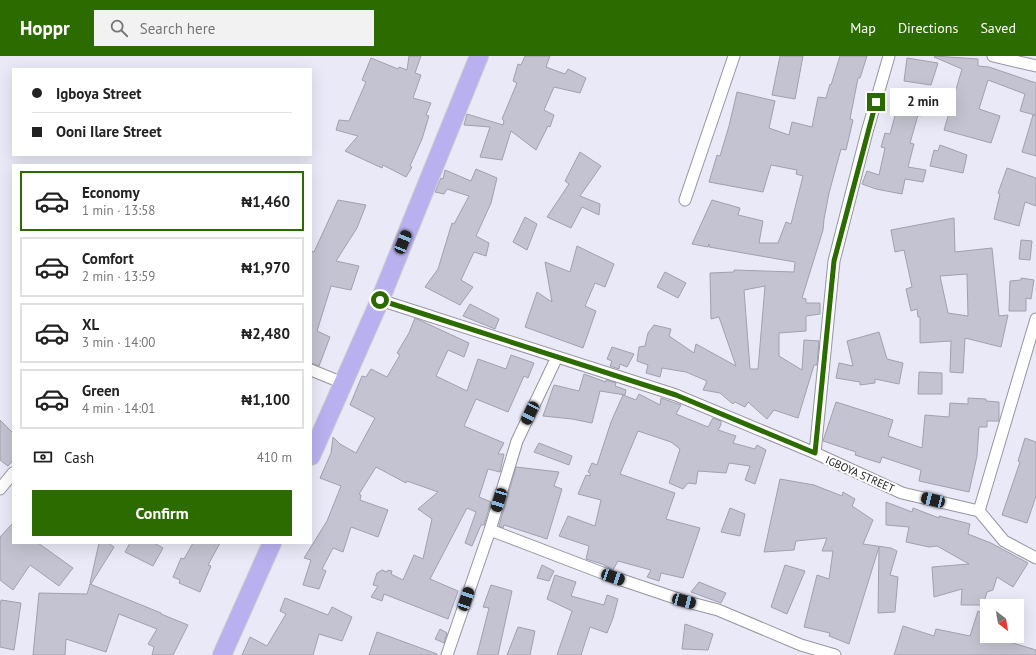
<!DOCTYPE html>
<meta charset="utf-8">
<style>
:root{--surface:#fff;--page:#f2f2f2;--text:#222;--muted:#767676;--line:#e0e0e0;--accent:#2b6b00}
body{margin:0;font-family:"PT Sans",sans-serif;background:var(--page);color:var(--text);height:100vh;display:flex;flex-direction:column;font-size:15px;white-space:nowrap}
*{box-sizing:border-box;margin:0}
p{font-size:13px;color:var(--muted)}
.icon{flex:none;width:22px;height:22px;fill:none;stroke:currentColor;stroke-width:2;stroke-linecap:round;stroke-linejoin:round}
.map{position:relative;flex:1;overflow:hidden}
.sheet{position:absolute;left:12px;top:108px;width:300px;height:380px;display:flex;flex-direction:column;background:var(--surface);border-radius:0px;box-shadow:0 4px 16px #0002}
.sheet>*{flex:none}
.banner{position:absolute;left:12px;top:12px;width:300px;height:88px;border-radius:0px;box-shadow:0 4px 16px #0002;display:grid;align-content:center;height:88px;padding:0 20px;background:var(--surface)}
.needle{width:26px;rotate:149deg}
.fabs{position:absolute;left:980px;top:543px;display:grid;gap:8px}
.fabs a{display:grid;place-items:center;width:44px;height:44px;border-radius:0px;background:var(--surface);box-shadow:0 4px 16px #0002;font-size:20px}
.end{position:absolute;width:18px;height:18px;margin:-9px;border:5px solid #2b6b00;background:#fff;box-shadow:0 0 0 2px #fff}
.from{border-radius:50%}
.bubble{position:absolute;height:28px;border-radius:0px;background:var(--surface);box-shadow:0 4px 16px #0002;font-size:13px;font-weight:600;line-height:28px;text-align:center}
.car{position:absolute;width:12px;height:24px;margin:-12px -6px;border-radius:5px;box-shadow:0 0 3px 1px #0007;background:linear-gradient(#222 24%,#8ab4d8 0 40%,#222 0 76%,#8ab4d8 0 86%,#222 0)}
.banner b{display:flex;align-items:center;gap:14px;height:38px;font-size:15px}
.banner b+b{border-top:1px solid var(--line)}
.banner i{width:10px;height:10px;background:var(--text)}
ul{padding:7px 0 0;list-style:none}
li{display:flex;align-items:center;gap:12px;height:60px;margin:0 8px 6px;padding:0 12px;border:2px solid var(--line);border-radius:0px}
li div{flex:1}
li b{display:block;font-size:15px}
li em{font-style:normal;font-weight:600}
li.on{border-color:var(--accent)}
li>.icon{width:36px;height:36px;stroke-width:1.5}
.pay{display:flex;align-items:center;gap:10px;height:44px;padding:0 20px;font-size:15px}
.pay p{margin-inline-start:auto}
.action{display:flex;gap:8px;margin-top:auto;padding:8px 20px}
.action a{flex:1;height:46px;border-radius:0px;background:var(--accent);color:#fff;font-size:16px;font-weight:600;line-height:46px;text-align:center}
header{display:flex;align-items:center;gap:24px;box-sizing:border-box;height:56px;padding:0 20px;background:var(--accent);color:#fff}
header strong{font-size:19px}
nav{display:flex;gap:22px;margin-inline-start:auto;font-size:14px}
.search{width:280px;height:36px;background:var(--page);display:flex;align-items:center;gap:10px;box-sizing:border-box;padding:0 14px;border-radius:0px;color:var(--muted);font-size:15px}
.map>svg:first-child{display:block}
</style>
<header>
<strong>Hoppr</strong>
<div class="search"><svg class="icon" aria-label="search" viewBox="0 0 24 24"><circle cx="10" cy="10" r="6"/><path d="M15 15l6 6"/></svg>Search here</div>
<nav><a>Map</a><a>Directions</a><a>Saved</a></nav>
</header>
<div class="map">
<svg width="1036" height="599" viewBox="0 0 1036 599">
<rect width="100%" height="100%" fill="#e9e9f7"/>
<path fill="#c4c3d1" stroke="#a1a0ae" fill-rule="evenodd" d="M409 0H421L415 17 421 19 413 42 431 47 426 59 429 60 422 83 410 110 412 111 406 121 383 109 382 112 345 95 358 80 336 74 339 64 349 65 366 26 362 24 371 2 398 13 399 11 407 14Z
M525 0H550L546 11 565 18 568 13 586 22 580 37 554 31 544 54 554 59 550 71 548 70 536 94 511 75 502 104 480 101 490 71 464 69 467 58 503 69 504 65 502 63 517 27 513 25 518 8 521 9Z
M780 0H803L795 43 772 39Z
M840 0H867L860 22H858L850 63 853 64 846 94 841 93 829 137 824 163 823 174 802 242 806 243V247H820V258L806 260V275L779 277V300L802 314 804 284 819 285 817 309H814L798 362 774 354 767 363 748 346 745 351 735 346 733 348 720 337 703 334 707 325 686 316 662 312 660 321 646 317 648 309 637 305 639 291 645 290 648 277 654 269 671 273 669 280 694 297 696 288 736 310 719 261 711 263 710 217 734 216V214L794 216 795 206 709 191V188L708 191 692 188 712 144 740 152 738 159 763 165 759 187H778L786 166 791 168 803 120 796 118 797 114 771 109 763 136 709 126 717 99 720 100 729 70 737 36 775 45 769 72 789 79 792 66 812 71 818 41 826 42 830 28 831 29ZM765 230 758 313H750L744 234Z
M935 0 978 3V10L989 11 1036 27V100L1022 96 1033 59H1035L1020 55 1025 38 988 24 979 53 1000 60 991 87 944 74 962 13 934 1Z
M907 2 938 7 931 29 904 25Z
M895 39 926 48 922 60 918 59 910 87 914 88 908 111 926 114 923 126 905 123 902 138 876 133 862 128 867 115 879 119 885 92 881 91 885 77 890 78 896 56 891 55Z
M940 89 967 99 963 117 930 110 934 94 938 95Z
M580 96 601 110 580 140 600 148 599 159 582 151 571 172 547 161 569 128 565 125Z
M1007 112 1036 122V150L1025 146 1019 170 994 163 1000 138 998 137Z
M476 113 497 122 491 147 476 180 489 187 486 200 474 196 461 224 473 231 460 249 425 231 438 213 452 167 454 168 469 140 447 133 444 138 435 136 441 122 443 123 445 114 471 125Z
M338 144 366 149 357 172 336 205 359 210 351 234 331 230 317 275 330 281 319 310 311 307V195L314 196Z
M525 161 537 168 527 194 513 186Z
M954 162 955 196 992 192 999 260 1008 259 1001 291 965 282 963 317 950 316 951 285 920 287V261H918L917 253 911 255 906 233 912 231 904 194 895 196 891 174ZM967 218 968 260 948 257 940 220Z
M1021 184 1032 185 1030 204 1019 203Z
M577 190 614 208 605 231 595 227 585 250 596 255 583 292 525 271 537 236 552 246 545 206 570 216Z
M665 216 686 227 678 242 657 231Z
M1021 222 1034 224 1031 243 1026 242V255H1009L1010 225 1021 224Z
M470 248 499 263 495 273 463 260Z
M415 262 469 287 464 301 448 294 436 320 467 335 478 303 506 313 511 299 534 307 528 322 524 320 508 356 476 343 464 370 504 387 498 398H504L500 416 488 413 479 441 491 446 484 469H481L472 490 465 487 476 456 467 452 430 523 458 535 448 563 384 538 382 545 371 541 378 530 373 529 377 517 382 514 387 516 388 514 392 515 391 518 403 524 414 499 423 503 432 463 418 453 438 436 407 425 406 427 376 411 359 438 361 439 360 444 388 454 378 481 351 471 343 496 333 492 322 513 326 515 319 533 303 529 311 504 304 502 327 465 341 430 320 422 331 397 333 381 340 388 356 397 375 362 350 349 362 320 366 321 371 313 387 321 400 299 397 297 409 277Z
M879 276 887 303 903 307 899 328 875 323V327L860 329V326L836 322 839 307 853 310 847 285Z
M612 291 634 298 627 311 620 308 619 313 610 310 612 305 607 303Z
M919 316 942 317V338H918Z
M584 318 606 326V324L616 327 615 330 626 334 625 339 600 335 592 367 572 363 543 360 554 329 579 335Z
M639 338 660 349 661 342 681 349 676 358 708 371 713 362 721 365V369L718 374 736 380 733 387 755 393 757 389 766 394 755 428 745 424 750 410 729 407 726 417 698 415 696 428 688 427 683 433 669 427 680 393 671 386 638 375 620 418 675 437 666 463 700 472 683 522 661 517 659 525 647 521 651 514 618 505 613 514 602 508 586 503 589 490 559 480 568 460 595 470 601 444 578 438 586 419 590 420V417L588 416 592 407 597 409 611 366 623 339 636 344Z
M968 342 986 343V345L999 346V365H987V371H979L977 400 969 436 919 425 921 414 882 401 880 407 855 399 856 396 823 385 836 346 893 364 888 380 922 392 925 359 949 361 950 347 968 348Z
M0 364 13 377V404L8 410 0 404Z
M1025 382 1036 386V440L1027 467 1002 459 1020 406 1018 405Z
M539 387 572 400 569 409 534 396Z
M516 411 559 416 554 430 562 433 547 483 504 469 503 472 499 470Z
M780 423 814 429 842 440 843 436 855 443 852 450 873 464 863 488 891 492 897 495 890 519 898 521 895 556 878 557 879 491 849 588 829 580 830 577 804 571 817 519 829 523 833 495H822L827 482 796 485 794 494 764 496Z
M886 446 912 456 913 452 939 462V460L970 468 968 478 991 487 1028 507 1013 531 997 521 993 534 987 536 983 549H961L962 533 934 541 932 511 969 508 937 490 929 491 906 486 909 471 886 469Z
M730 452 745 458 740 480 721 476Z
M13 467V487H38L73 512 59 530 30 509 13 534 0 524V481Z
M99 487H108L114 491 91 528 90 527Z
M130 487H154L163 492 153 510 125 496Z
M193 487H220L208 509 211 510 200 536 179 527 180 524 173 521 181 502 184 503Z
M542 509 554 515 549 525 537 522Z
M785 509 805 515 787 558 771 551Z
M555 519 576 526 571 540 604 549 607 539 618 543 613 562 607 577 590 571 581 599H557L572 555 547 543Z
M699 526 726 537 721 547 691 536Z
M90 528 161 557V558L188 569 173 599H152L154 591 148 588 157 573 119 558 106 596 66 583 65 599H33L39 537 87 538Z
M491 529 512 535 498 599H477L489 552 483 551Z
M285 542 328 559 332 551 352 561 342 585 319 578 313 599H242L250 581 267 590 286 558 280 555Z
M1 544 21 547 14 594 0 591V550Z
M978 555 987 558V580H996V582L1036 594V599H894L903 570 934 580 936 573 970 580Z
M685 568 713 578 708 594 682 593Z
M518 571 535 575 530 599H507Z
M440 573 447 577 444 587 435 583Z
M377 576 437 598V599H369Z"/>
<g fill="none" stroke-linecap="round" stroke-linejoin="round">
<defs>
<path id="minor" d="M993 0 1036 10
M685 144 734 0
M380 244 676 339 815 397 902 437 979 455 1004 485 1036 502
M311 314 343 327
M815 397 834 205 867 76 889 0
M0 433 13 417
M979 455 1036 263
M490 474 613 521 684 545 718 554 801 589 835 599
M447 599 490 474 517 385 557 301"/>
<path id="primary" d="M311 400 380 244 479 0
M222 599 272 487"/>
</defs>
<use href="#minor" stroke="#9695a2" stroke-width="13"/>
<use href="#primary" stroke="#cdcdce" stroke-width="20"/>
<use href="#minor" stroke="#fff" stroke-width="11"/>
<use href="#primary" stroke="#b9b1ef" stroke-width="18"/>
</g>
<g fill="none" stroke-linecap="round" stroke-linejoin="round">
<path stroke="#2b6b00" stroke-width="5" d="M380 244 676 339 815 397 834 205 876 46"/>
</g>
<g text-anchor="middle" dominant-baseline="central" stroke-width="4" stroke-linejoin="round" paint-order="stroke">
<g font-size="11" fill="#1c1c21" stroke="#fff">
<text transform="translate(860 418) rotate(24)">IGBOYA STREET</text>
</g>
</g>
</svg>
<div class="fabs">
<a><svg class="needle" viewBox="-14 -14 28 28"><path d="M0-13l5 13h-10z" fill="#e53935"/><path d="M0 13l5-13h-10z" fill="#767676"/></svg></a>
</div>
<i class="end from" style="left:380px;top:244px"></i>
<i class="end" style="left:876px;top:46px"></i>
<div class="bubble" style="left:890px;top:32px;width:66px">2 min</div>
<i class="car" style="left:403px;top:186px;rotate:22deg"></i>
<i class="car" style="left:530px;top:357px;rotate:206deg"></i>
<i class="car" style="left:499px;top:444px;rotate:197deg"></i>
<i class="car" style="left:933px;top:444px;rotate:284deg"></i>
<i class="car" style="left:613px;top:521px;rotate:109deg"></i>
<i class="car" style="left:466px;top:543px;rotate:18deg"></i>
<i class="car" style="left:684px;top:545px;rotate:105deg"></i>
<div class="banner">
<b><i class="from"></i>Igboya Street</b>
<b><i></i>Ooni Ilare Street</b>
</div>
<section class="sheet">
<ul>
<li class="on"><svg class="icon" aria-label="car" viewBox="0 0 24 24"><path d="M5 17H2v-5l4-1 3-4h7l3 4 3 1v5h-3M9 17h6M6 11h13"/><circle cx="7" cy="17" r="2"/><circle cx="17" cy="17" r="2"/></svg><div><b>Economy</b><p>1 min · 13:58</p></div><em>₦1,460</em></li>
<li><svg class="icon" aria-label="car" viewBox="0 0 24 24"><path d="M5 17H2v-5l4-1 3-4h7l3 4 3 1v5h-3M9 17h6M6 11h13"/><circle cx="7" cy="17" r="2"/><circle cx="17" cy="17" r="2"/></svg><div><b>Comfort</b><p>2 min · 13:59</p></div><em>₦1,970</em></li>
<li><svg class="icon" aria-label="car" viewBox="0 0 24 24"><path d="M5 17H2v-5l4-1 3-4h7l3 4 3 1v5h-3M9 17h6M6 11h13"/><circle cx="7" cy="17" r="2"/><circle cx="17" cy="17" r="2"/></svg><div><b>XL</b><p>3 min · 14:00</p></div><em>₦2,480</em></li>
<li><svg class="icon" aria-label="car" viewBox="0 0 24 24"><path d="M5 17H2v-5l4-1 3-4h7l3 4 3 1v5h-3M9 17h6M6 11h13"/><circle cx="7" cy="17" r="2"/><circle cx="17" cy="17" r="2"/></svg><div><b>Green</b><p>4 min · 14:01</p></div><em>₦1,100</em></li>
</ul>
<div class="pay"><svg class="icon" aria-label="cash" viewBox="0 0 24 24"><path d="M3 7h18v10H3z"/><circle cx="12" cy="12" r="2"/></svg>Cash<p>410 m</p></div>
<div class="action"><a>Confirm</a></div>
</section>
</div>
